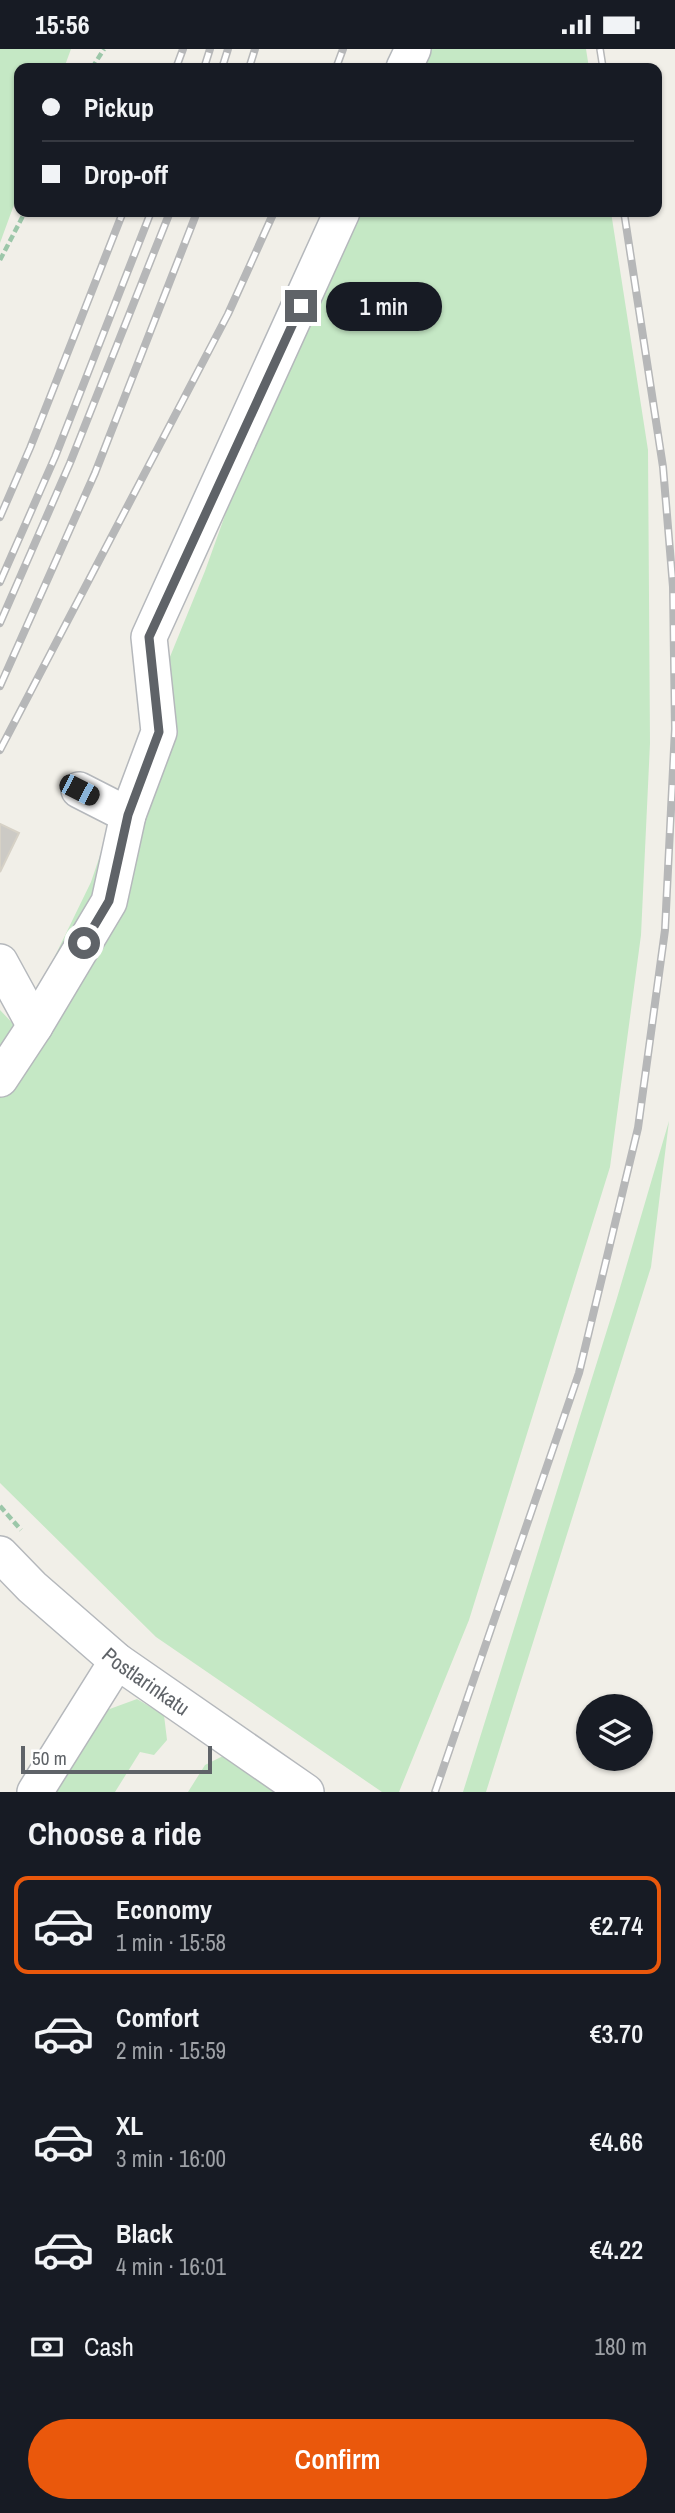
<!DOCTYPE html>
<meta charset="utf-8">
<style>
:root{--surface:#171b24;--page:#20242c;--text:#f1f3f6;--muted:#9ea1a6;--line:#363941;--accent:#ea580c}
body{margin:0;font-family:"Archivo Narrow",sans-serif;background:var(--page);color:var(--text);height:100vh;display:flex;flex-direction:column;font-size:26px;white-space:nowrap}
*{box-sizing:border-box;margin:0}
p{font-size:23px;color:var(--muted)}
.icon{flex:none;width:38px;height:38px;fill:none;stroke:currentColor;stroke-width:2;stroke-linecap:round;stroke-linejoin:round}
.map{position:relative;height:1743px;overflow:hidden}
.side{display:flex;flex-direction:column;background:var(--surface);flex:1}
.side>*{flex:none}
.banner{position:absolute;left:14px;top:14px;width:648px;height:154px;border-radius:14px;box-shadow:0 2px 5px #0004;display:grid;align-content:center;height:154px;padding:0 28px;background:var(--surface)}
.buttons{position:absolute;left:576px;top:1645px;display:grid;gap:14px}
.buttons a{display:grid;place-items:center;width:77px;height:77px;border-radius:50%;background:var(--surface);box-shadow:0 2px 5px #0004;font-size:35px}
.scale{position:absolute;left:21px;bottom:18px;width:191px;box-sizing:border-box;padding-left:7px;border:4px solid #5f6368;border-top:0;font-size:19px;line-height:24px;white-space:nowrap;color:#5f6368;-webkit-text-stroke:5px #fff;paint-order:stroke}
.end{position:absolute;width:32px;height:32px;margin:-16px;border:9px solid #5f6368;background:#fff;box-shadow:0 0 0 4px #fff}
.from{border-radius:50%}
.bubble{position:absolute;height:49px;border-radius:24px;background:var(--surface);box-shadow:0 2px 5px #0004;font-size:23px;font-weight:600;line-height:49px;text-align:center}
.car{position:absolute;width:21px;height:42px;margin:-21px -10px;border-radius:9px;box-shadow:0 0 5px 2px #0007;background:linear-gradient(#222 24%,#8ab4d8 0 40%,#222 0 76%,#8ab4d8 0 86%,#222 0)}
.banner b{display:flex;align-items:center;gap:24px;height:66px;font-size:26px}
.banner b+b{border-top:2px solid var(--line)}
.banner i{width:18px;height:18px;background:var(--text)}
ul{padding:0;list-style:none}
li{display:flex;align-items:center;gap:21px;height:98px;margin:0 14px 10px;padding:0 14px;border:4px solid transparent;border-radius:14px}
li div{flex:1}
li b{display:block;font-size:26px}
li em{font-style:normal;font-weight:600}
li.current{border-color:var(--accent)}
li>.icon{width:63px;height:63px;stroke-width:1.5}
h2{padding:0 28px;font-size:32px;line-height:84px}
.pay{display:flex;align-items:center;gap:18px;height:77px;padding:0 28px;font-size:26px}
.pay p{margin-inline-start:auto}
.button{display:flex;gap:14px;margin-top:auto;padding:14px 28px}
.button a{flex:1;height:80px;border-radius:42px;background:var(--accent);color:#fff;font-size:28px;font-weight:600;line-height:80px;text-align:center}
.status{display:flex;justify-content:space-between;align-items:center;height:49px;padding:0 35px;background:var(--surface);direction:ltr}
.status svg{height:19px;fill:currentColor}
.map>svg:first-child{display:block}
</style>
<div class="status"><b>15:56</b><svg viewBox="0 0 49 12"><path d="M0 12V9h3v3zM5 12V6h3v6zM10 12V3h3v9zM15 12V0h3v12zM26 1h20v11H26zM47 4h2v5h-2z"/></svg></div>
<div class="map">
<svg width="675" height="1743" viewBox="0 0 675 1743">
<rect width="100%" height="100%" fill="#f1efe8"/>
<path fill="#c5e8c5" d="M0 0H71L64 19H19V142L0 194Z
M424 0H586L589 19H419Z
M355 163H611L648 401 650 694 641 886 610 1118 469 1571 399 1743H382L156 1588 0 1434V961L19 981 91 833 154 647 205 522 242 419Z
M669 1072 651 1218 486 1743H463L617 1249Z
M137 1650 164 1666 167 1691 154 1706 140 1703 115 1743H46L96 1661H107Z
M223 1707 251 1717 286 1743H188L205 1716Z"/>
<path fill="#cccac5" stroke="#d6d1c6" stroke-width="2" d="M0 775 19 784 0 823Z"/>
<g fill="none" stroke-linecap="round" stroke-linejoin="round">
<defs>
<g id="minor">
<path d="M404 19 413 0"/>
<path d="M79 741 128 766"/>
<path d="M0 913 35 977"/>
<path d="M0 1030 35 977 109 853 128 766 159 683 149 588 342 163"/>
<path id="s1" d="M0 1505 32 1538 117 1612 306 1743"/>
<path d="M35 1743 117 1612"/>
</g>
</defs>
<use href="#minor" stroke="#b5b8bc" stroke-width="38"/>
<path stroke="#9cc7a9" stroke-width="4.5" stroke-dasharray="7 3.5" stroke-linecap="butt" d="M92 19 104 0
M0 211 25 163
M0 1457 21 1481"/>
<use href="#minor" stroke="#fff" stroke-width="35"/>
<defs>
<path id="rail" d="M600 0 603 19
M176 19 183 0
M204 19 210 0
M222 19 228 0
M249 19 255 0
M336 19 343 0
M0 468 30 399 123 163
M0 533 55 408 151 163
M0 574 70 414 170 163
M0 637 95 424 197 163
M0 701 228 265 274 163
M435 1743 579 1324 638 1079 665 881 675 680 673 538 663 418 624 163"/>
</defs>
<use href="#rail" stroke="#b6b7b8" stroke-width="8"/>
<use href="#rail" stroke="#fff" stroke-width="5" stroke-dasharray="16" stroke-linecap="butt"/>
</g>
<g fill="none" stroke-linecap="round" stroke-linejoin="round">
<path stroke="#5f6368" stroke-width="9" d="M84 894 109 852 128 766 159 683 149 588 301 257"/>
</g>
<g text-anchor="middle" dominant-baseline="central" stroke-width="6" stroke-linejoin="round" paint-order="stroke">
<g font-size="21" fill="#5f6368" stroke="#fff">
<text stroke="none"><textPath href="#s1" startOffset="194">Postlarinkatu</textPath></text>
</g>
</g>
</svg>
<div class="buttons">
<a><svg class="icon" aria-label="layers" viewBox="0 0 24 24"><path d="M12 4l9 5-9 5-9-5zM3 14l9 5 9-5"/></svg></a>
</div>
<div class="scale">50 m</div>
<i class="end from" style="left:84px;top:894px"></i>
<i class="end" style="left:301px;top:257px"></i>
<div class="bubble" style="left:326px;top:233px;width:116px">1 min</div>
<i class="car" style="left:79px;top:741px;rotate:117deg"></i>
<div class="banner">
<b><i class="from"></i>Pickup</b>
<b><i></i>Drop-off</b>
</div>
</div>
<section class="side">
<h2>Choose a ride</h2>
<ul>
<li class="current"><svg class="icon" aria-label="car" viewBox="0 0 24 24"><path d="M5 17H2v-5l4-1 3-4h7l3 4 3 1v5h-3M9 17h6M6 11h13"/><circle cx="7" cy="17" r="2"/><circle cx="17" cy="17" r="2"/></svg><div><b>Economy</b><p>1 min · 15:58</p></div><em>€2.74</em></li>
<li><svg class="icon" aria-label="car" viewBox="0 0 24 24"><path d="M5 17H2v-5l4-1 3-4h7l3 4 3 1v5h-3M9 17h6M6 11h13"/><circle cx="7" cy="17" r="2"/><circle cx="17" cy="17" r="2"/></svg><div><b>Comfort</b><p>2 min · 15:59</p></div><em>€3.70</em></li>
<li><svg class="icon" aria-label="car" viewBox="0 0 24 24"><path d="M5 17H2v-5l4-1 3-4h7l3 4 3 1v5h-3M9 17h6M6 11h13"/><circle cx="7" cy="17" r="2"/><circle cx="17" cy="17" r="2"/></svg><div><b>XL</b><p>3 min · 16:00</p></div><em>€4.66</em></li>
<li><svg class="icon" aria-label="car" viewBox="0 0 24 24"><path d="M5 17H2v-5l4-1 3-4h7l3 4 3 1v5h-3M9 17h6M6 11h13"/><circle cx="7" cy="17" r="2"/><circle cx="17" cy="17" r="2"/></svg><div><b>Black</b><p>4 min · 16:01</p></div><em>€4.22</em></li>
</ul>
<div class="pay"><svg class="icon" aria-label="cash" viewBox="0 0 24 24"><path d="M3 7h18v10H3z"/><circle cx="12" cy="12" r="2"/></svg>Cash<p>180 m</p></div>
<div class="button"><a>Confirm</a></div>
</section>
